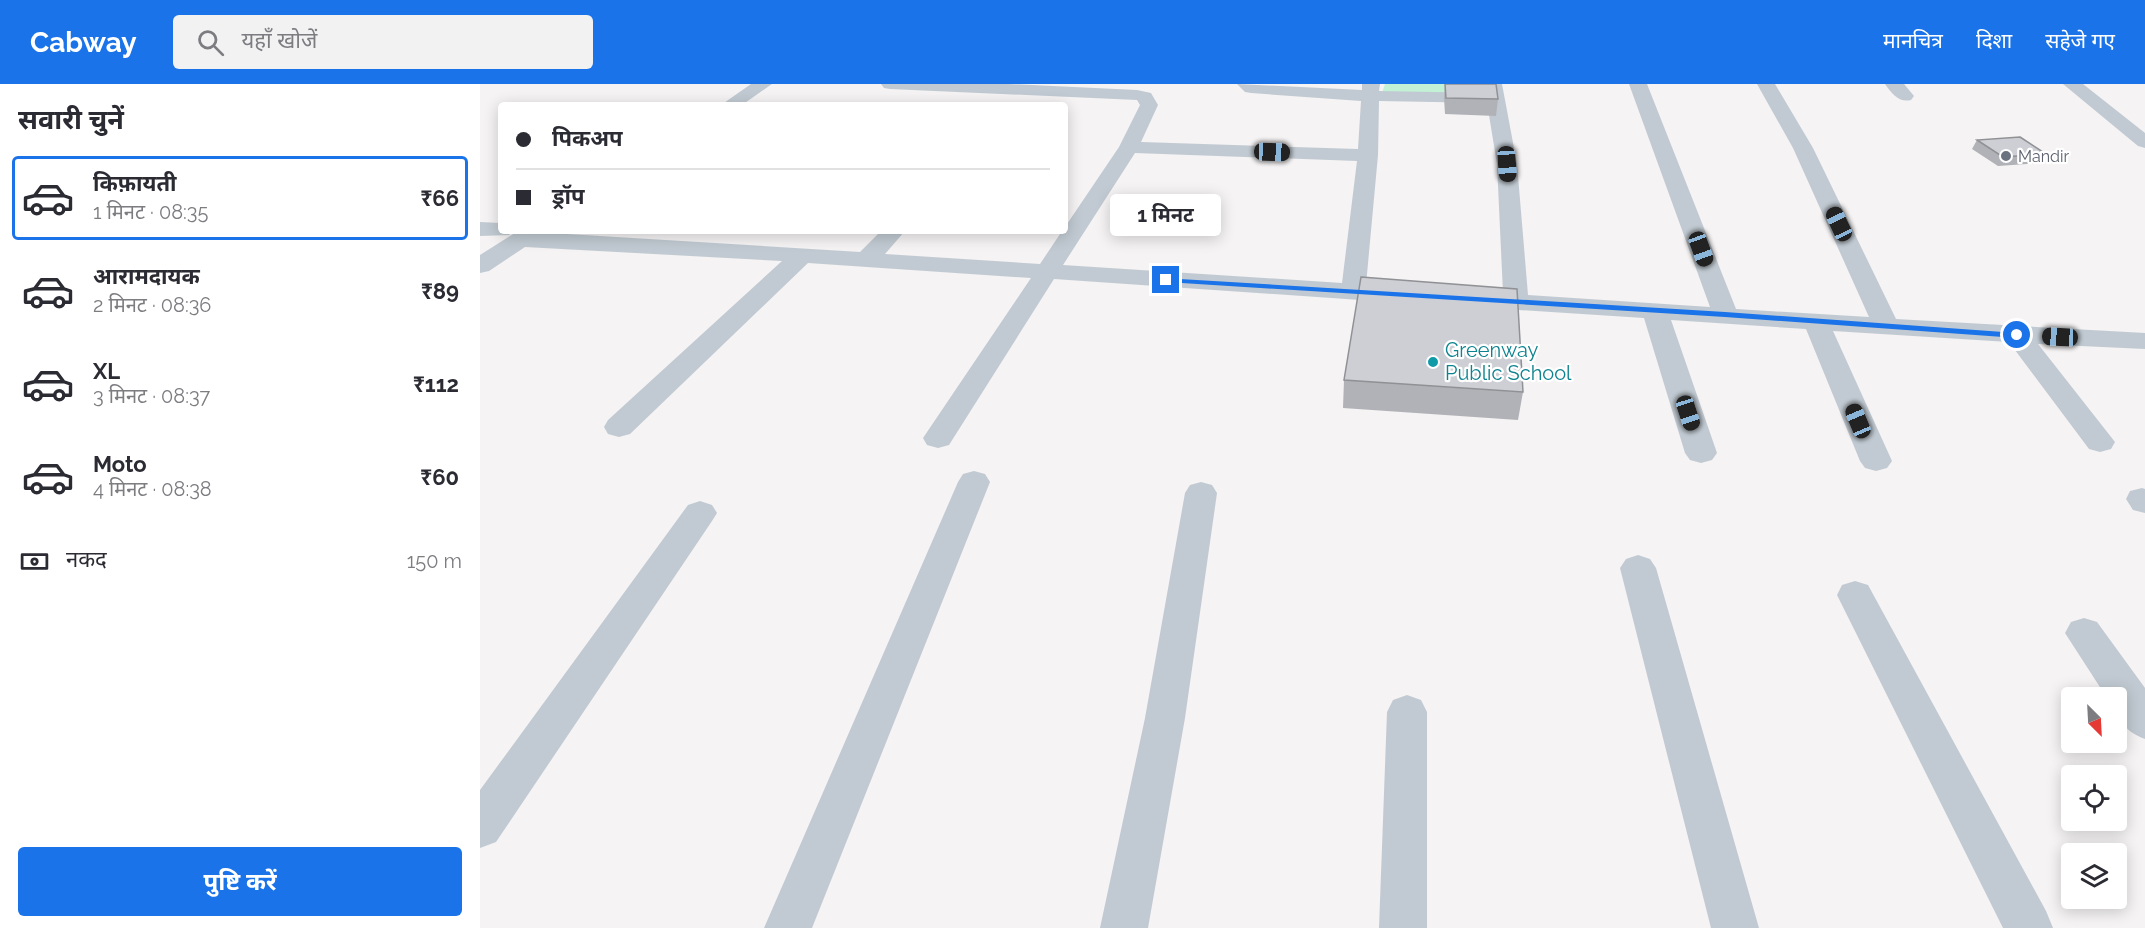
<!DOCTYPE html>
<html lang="hi">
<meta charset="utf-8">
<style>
:root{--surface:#fff;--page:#f2f2f3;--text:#2b2b33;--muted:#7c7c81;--line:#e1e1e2;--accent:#1a73e8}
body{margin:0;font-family:Raleway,"Noto Sans Devanagari",sans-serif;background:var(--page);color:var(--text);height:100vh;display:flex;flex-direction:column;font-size:22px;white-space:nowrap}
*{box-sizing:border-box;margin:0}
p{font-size:20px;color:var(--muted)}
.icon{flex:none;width:33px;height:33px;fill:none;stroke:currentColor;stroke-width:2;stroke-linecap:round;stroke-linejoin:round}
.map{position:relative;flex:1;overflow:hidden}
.details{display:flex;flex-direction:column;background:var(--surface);width:480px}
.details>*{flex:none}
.top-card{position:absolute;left:18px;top:18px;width:570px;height:132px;border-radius:6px;box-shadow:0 3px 15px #0003;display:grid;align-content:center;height:132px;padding:0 18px;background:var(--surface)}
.needle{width:39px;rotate:156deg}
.controls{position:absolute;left:1581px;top:603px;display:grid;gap:12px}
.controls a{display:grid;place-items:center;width:66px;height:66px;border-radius:6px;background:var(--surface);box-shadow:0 3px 15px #0003;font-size:30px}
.end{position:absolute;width:27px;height:27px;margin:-14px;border:8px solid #1a73e8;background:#fff;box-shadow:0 0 0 3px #fff}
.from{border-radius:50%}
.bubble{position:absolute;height:42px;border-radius:6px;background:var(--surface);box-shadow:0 3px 15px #0003;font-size:20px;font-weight:700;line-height:42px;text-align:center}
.car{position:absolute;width:18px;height:36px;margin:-18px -9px;border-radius:8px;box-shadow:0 0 4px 2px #0007;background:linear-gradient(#222 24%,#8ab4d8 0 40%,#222 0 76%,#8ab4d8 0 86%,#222 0)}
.top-card b{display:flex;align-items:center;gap:21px;height:57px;font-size:22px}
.top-card b+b{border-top:2px solid var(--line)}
.top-card i{width:15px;height:15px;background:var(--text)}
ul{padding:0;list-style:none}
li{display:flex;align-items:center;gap:18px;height:84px;margin:0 12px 9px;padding:0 6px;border:3px solid transparent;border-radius:6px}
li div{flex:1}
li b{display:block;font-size:22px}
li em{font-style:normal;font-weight:700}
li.active{border-color:var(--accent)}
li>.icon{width:54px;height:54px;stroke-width:1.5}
h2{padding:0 18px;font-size:27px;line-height:72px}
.pay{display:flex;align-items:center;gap:15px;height:66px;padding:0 18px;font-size:22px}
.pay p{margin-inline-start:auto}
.action{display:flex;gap:12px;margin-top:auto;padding:12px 18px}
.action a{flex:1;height:69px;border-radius:6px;background:var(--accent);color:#fff;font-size:24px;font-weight:700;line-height:69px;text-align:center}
header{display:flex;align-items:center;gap:36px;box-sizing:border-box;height:84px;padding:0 30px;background:var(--accent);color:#fff}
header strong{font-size:28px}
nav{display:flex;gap:33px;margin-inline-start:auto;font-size:21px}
.search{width:420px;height:54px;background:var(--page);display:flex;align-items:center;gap:15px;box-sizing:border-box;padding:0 21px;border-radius:6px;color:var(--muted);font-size:22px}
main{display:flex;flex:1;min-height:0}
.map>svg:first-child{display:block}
</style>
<header>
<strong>Cabway</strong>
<div class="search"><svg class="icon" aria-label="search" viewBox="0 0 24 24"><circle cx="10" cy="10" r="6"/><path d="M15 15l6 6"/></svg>यहाँ खोजें</div>
<nav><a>मानचित्र</a><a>दिशा</a><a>सहेजे गए</a></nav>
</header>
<main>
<section class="details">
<h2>सवारी चुनें</h2>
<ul>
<li class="active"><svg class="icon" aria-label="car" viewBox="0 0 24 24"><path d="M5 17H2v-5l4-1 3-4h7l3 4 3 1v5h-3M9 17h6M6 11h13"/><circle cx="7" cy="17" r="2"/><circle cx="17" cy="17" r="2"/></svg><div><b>किफ़ायती</b><p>1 मिनट · 08:35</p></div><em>₹66</em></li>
<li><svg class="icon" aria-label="car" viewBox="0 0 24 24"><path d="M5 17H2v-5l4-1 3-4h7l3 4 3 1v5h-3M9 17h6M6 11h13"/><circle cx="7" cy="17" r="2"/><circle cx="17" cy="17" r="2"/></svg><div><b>आरामदायक</b><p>2 मिनट · 08:36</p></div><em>₹89</em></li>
<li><svg class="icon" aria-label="car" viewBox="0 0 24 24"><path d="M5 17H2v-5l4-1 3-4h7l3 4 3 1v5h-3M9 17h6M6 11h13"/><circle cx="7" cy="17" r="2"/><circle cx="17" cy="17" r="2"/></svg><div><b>XL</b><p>3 मिनट · 08:37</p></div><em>₹112</em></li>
<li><svg class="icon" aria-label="car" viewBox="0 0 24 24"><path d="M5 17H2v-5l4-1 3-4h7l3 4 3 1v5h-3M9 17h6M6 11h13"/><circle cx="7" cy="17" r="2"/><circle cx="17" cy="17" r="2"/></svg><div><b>Moto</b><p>4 मिनट · 08:38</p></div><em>₹60</em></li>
</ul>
<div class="pay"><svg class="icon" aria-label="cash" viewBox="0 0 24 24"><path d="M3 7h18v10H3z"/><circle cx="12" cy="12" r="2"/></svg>नकद<p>150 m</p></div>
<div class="action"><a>पुष्टि करें</a></div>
</section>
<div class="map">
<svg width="1665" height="844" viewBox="0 0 1665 844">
<rect width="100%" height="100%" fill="#f5f3f3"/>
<path fill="#c3f1d5" d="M905 0H1008L1012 11 902 9Z"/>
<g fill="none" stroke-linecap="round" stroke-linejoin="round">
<path fill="#c1cad2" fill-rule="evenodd" d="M271 0H292L262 21H241Z
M401 0H528L657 6 671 9 678 21 661 58 878 65 881 17 771 9 765 8 757 0 882 6V0H900L899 7 1006 9 1004 0H1022L1037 80 1048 211 1230 223 1149 0H1167L1256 225 1389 233 1313 64 1277 0H1295L1333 64 1416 235 1665 249V265L1558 260 1635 358 1631 365 1620 368 1609 365 1529 258 1353 247 1412 377 1407 384 1396 387 1385 384 1380 377 1326 245 1191 236 1237 369 1232 376 1221 379 1210 376 1205 369 1164 234 993 223 984 220 980 215 984 210 993 207 1023 209 1017 80 1007 19 899 17 898 71 886 201 933 206 937 211 933 216 924 219 574 195 469 361 458 364 447 361 443 354 551 194 328 179 150 350 139 353 128 350 124 343 128 336 302 177 45 163 9 187 0 189V171L38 147 380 168 401 147H425L405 170 560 180 582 147H585V143L639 63 660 21 657 16 410 5 404 4ZM655 69 877 77 862 199 583 181Z
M1405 0H1424L1434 12 1431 16C1419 19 1412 10 1405 0Z
M1583 0H1603L1665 49V64L1658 62Z
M0 138 21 139V147H32L29 151 0 152Z
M494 387 505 390 510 398 332 844H284L478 398 483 390Z
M721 398 732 401 737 409 705 634 668 844H620L665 634 705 409 710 401Z
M1662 404 1665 405V429L1653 426 1646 415 1650 407Z
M220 417 232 421 237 429 232 437 16 758 0 764V706L208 421Z
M1158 471 1170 475 1176 484 1279 844H1231L1140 484 1146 475Z
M1375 497 1388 501 1566 827 1573 844H1523L1357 511 1362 501Z
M1604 534 1617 538 1665 604V655C1644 647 1636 635 1636 614H1627L1585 549 1591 538Z
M927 611 941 616 947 628V844H899L907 628 913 616Z"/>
</g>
<path fill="#b0b2b7" d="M965 0 1018 15 1016 32 965 30 964 14Z
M1497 56 1566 70 1560 79 1518 82 1492 65Z
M864 296 1043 308 1038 336 863 324Z"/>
<path fill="#cdcfd5" stroke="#909195" stroke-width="1.5" d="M965 0H1016L1018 15 966 14Z
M1540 53 1566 70 1523 73 1497 56Z
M881 193 1037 205 1043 308 864 296Z"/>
<path fill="#1a73e8" d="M683 194 1245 228 1537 249 1541 251 1537 254 1245 233 686 198Z"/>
<circle fill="#6b7280" stroke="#fff" stroke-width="2" cx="1526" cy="72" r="6"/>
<circle fill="#0f9aa8" stroke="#fff" stroke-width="2" cx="953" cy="278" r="6"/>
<g text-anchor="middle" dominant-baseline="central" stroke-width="4.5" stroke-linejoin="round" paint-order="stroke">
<g font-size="16" fill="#5b616d" stroke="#fff" text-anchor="start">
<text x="1538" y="72">Mandir</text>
</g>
<g font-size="20" fill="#0d838f" stroke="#fff" text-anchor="start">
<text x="965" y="266">Greenway<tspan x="965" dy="23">Public School</tspan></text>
</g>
</g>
</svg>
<div class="controls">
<a><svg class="needle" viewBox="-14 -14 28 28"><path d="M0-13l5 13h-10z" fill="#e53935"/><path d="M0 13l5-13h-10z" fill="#7c7c81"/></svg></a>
<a><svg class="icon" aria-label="locate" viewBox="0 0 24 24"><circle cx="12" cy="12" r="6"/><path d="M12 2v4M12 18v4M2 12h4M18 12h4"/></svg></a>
<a><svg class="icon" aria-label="layers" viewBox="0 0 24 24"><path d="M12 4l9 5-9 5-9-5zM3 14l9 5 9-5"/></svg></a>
</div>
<i class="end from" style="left:1537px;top:251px"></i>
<i class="end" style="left:686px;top:196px"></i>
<div class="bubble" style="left:630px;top:110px;width:111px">1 मिनट</div>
<i class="car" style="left:792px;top:68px;rotate:92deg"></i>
<i class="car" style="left:1027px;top:80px;rotate:176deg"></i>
<i class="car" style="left:1359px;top:140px;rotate:335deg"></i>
<i class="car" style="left:1221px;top:165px;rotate:160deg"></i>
<i class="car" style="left:1580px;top:253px;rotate:273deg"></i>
<i class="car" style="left:1208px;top:329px;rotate:162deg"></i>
<i class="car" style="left:1378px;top:337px;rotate:337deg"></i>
<div class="top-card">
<b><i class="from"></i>पिकअप</b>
<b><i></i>ड्रॉप</b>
</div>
</div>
</main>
